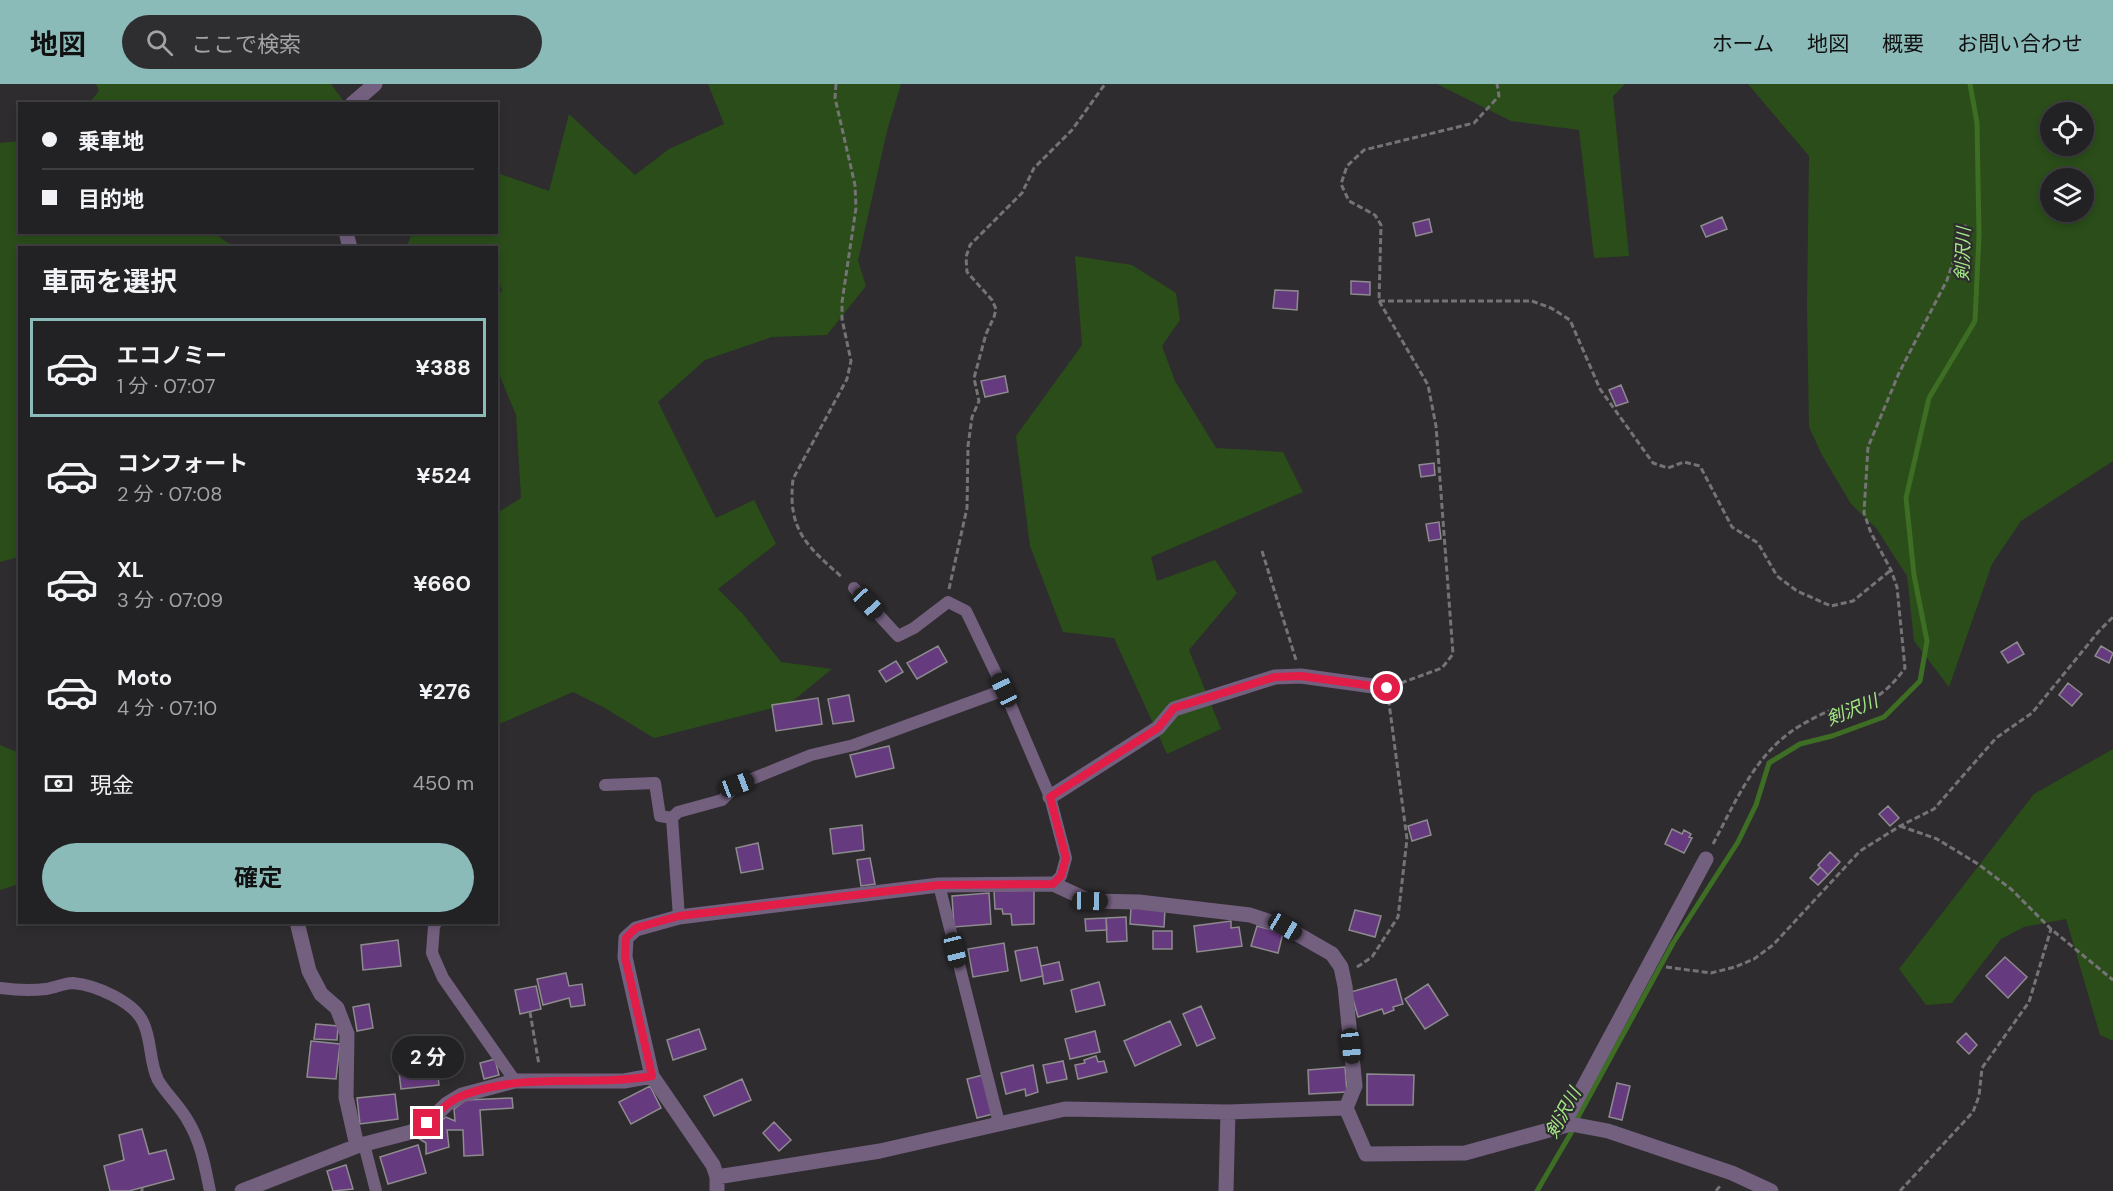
<!DOCTYPE html>
<html lang="ja">
<meta charset="utf-8">
<style>
:root{--surface:#222123;--page:#2e2e30;--text:#f1f3f6;--muted:#a2a3a6;--line:#3f3e41;--accent:#8bbbb9}
body{margin:0;font-family:"DM Sans","Noto Sans JP",sans-serif;background:var(--page);color:var(--text);height:100vh;display:flex;flex-direction:column;font-size:22px;white-space:nowrap}
*{box-sizing:border-box;margin:0}
p{font-size:20px;color:var(--muted)}
.icon{flex:none;width:33px;height:33px;fill:none;stroke:currentColor;stroke-width:2;stroke-linecap:round;stroke-linejoin:round}
.map{position:relative;flex:1;overflow:hidden}
.sheet{position:absolute;left:18px;top:162px;width:480px;height:678px;display:flex;flex-direction:column;background:var(--surface);border-radius:0px;box-shadow:0 3px 9px #0003,0 0 0 2px var(--line)}
.sheet>*{flex:none}
.guide{position:absolute;left:18px;top:18px;width:480px;height:132px;border-radius:0px;box-shadow:0 3px 9px #0003,0 0 0 2px var(--line);display:grid;align-content:center;height:132px;padding:0 24px;background:var(--surface)}
.tools{position:absolute;left:2040px;top:18px;display:grid;gap:12px}
.tools a{display:grid;place-items:center;width:54px;height:54px;border-radius:50%;background:var(--surface);box-shadow:0 3px 9px #0003,0 0 0 2px var(--line);font-size:30px}
.end{position:absolute;width:27px;height:27px;margin:-14px;border:8px solid #e11d48;background:#fff;box-shadow:0 0 0 3px #fff}
.from{border-radius:50%}
.bubble{position:absolute;height:42px;border-radius:21px;background:var(--surface);box-shadow:0 3px 9px #0003,0 0 0 2px var(--line);font-size:20px;font-weight:700;line-height:42px;text-align:center}
.car{position:absolute;width:18px;height:36px;margin:-18px -9px;border-radius:8px;box-shadow:0 0 4px 2px #0007;background:linear-gradient(#222 24%,#8ab4d8 0 40%,#222 0 76%,#8ab4d8 0 86%,#222 0)}
.guide b{display:flex;align-items:center;gap:21px;height:57px;font-size:22px}
.guide b+b{border-top:2px solid var(--line)}
.guide i{width:15px;height:15px;background:var(--text)}
ul{padding:0;list-style:none}
li{display:flex;align-items:center;gap:18px;height:99px;margin:0 12px 9px;padding:0 12px;border:3px solid transparent;border-radius:0px}
li div{flex:1}
li b{display:block;font-size:22px}
li em{font-style:normal;font-weight:700}
li.selected{border-color:var(--accent)}
li>.icon{width:54px;height:54px;stroke-width:1.5}
h2{padding:0 24px;font-size:27px;line-height:72px}
.pay{display:flex;align-items:center;gap:15px;height:66px;padding:0 24px;font-size:22px}
.pay p{margin-inline-start:auto}
.primary-button{display:flex;gap:12px;margin-top:auto;padding:12px 24px}
.primary-button a{flex:1;height:69px;border-radius:36px;background:var(--accent);color:#111;font-size:24px;font-weight:700;line-height:69px;text-align:center}
header{display:flex;align-items:center;gap:36px;box-sizing:border-box;height:84px;padding:0 30px;background:var(--accent);color:#111}
header strong{font-size:28px}
nav{display:flex;gap:33px;margin-inline-start:auto;font-size:21px}
.search{width:420px;height:54px;background:var(--page);display:flex;align-items:center;gap:15px;box-sizing:border-box;padding:0 21px;border-radius:33px;color:var(--muted);font-size:22px}
.map>svg:first-child{display:block}
</style>
<header>
<strong>地図</strong>
<div class="search"><svg class="icon" aria-label="search" viewBox="0 0 24 24"><circle cx="10" cy="10" r="6"/><path d="M15 15l6 6"/></svg>ここで検索</div>
<nav><a>ホーム</a><a>地図</a><a>概要</a><a>お問い合わせ</a></nav>
</header>
<div class="map">
<svg width="2113" height="1107" viewBox="0 0 2113 1107">
<rect width="100%" height="100%" fill="#2e2c2f"/>
<path fill="#2a4d19" fill-rule="evenodd" d="M96 0H331L345 19 88 20 99 7Z
M708 0H901L887 47 858 177 866 202 827 251 772 253 705 276 658 318 716 434 754 416 776 460 718 505 742 529 781 578 832 585 789 620 654 654 603 623 573 608 497 641V429L521 414 516 331 497 285V214L502 206 497 195 496 164H406L412 149 496 148 497 89 549 107 569 30 635 91 669 65 724 40Z
M1437 0H1625L1613 12 1629 172 1594 174 1579 46 1511 37Z
M1748 0H2113V377L2021 437 1992 480 1949 603 1914 557 1907 492 1876 444 1851 420 1822 371 1809 343 1807 222 1809 72ZM2050 28H2084V62H2050ZM2084 94V128H2050V94Z
M19 57 20 148 214 149 228 159 241 163 20 164 19 473 0 478V59Z
M1075 172 1132 181 1176 209 1180 236 1162 262 1175 297 1216 364 1283 368 1303 408 1151 473 1157 497 1215 476 1237 509 1189 566 1221 645 1167 670 1114 554 1063 548 1030 462 1016 352 1082 261Z
M0 661 17 668 20 678 19 800 0 806Z
M2113 665V957L2100 951 2066 835 2024 843 2001 855 1952 919 1926 921 1899 885 2034 710Z"/>
<g fill="none" stroke-linecap="round" stroke-linejoin="round">
<path stroke="#3d6e24" stroke-width="5" d="M1537 1107 1571 1049 1578 1033 1673 859 1738 758 1756 721 1769 679 1800 660 1832 652 1884 633 1920 597 1927 557 1914 491 1906 414 1929 314 1975 237 1979 151 1977 39 1970 0"/>
</g>
<path fill="#663a7e" stroke="#8d8b8e" stroke-width="1.5" d="M1722 133 1727 145 1706 153 1701 142Z
M1429 135 1432 148 1416 152 1413 139Z
M1351 197 1370 198V211L1351 210Z
M1275 206 1298 207 1297 226 1273 224Z
M1005 292 1008 308 985 313 981 297Z
M1621 301 1628 318 1616 322 1609 306Z
M1434 379 1435 391 1421 393 1419 381Z
M1439 438 1441 455 1429 457 1426 440Z
M2017 558 2024 570 2008 579 2001 568Z
M938 562 947 578 917 595 907 579Z
M2101 562 2113 569 2109 579 2095 572Z
M896 577 903 588 886 598 879 587Z
M2068 599 2082 610 2072 622 2059 611Z
M849 611 854 637 833 640 828 615Z
M818 614 822 640 776 647 772 621Z
M889 662 894 684 856 693 850 671Z
M1888 722 1899 734 1890 742 1879 730Z
M1427 736 1431 751 1412 757 1408 742Z
M862 741 864 766 833 770 830 745Z
M1672 745 1682 750 1684 746 1691 750 1689 753 1692 754 1684 769 1665 760Z
M758 759 763 785 741 789 736 764Z
M1830 768 1840 778 1828 791 1818 781Z
M870 774 875 800 861 802 857 776Z
M1820 783 1828 791 1818 801 1810 794Z
M1034 806V840L1012 841 1011 830H1003L1002 825H995L994 807Z
M989 809 991 840 954 843 952 812Z
M1131 823 1165 825 1164 843 1130 840Z
M1355 826 1381 832 1375 853 1349 846Z
M1126 833 1127 857 1107 858 1106 834Z
M1106 834 1107 846 1086 847 1085 835Z
M1231 837V844L1239 843 1242 862 1197 868 1194 842Z
M1257 842 1283 849 1278 869 1251 862Z
M1153 847H1172V865H1153Z
M398 856 401 882 363 886 361 861Z
M1004 859 1008 887 973 893 968 865Z
M1037 863 1043 892 1021 897 1015 867Z
M2005 873 2027 893 2008 914 1986 892Z
M1059 878 1063 896 1044 900 1041 882Z
M566 889 569 902 582 900 585 921 571 923 569 914 543 921 537 895Z
M1396 895 1403 920 1393 923 1394 926 1384 930 1382 925 1358 933 1351 908Z
M1099 898 1105 921 1076 928 1071 906Z
M1428 900 1448 931 1425 945 1405 915Z
M536 902 541 925 520 930 515 906Z
M369 920 373 944 357 947 353 923Z
M1201 922 1215 954 1197 962 1183 930Z
M1170 937 1181 961 1135 982 1124 957Z
M316 940 338 942 337 956 314 955Z
M699 945 706 965 673 976 667 956Z
M1095 947 1100 968 1070 975 1065 955Z
M1966 949 1977 961 1969 970 1957 958Z
M311 957 340 960 336 995 307 993Z
M1096 972 1098 978 1104 977 1107 988 1078 995 1075 981 1085 979 1084 976Z
M436 975 439 1001 401 1005 398 980Z
M495 975 499 991 484 995 480 979Z
M1063 977 1067 995 1047 999 1043 981Z
M1033 981 1038 1008 1026 1012 1025 1005 1006 1010 1001 989Z
M1345 983 1347 1008 1309 1010 1308 986Z
M1367 990 1414 991 1413 1021H1367Z
M983 991 993 1030 977 1034 967 995Z
M742 995 751 1016 714 1032 704 1012Z
M1617 999 1630 1002 1622 1036 1609 1033Z
M650 1002 661 1024 631 1040 619 1018Z
M395 1010 398 1035 360 1040 357 1014Z
M512 1014 513 1024 480 1026 483 1071 464 1072 463 1046H447L449 1063 426 1070V1059L418 1054 446 1033 455 1037 454 1025 466 1016Z
M774 1038 791 1056 779 1067 763 1049Z
M142 1045 149 1070 166 1066 174 1095 129 1107H110L104 1082 124 1076 119 1051Z
M418 1061 426 1089 388 1100 380 1073Z
M346 1081 353 1105 333 1107 327 1087Z"/>
<g fill="none" stroke-linecap="round" stroke-linejoin="round">
<path stroke="#757376" stroke-width="3" stroke-dasharray="6 3" stroke-linecap="butt" d="M836 0 835 14 855 101 856 124 842 218V235L851 277 847 295 793 395C787 447 808 463 843 494
M1379 217H1532L1551 224 1570 236 1600 305 1653 379 1668 384 1684 378 1700 382 1732 443 1758 459 1777 492 1797 507 1831 522 1853 517 1891 486
M1262 467 1296 576
M949 505 967 424 968 362 972 333 979 317 974 294 986 250 994 233 996 225 992 216 967 188 966 173 970 161 1022 109 1034 84 1072 46 1105 0
M1401 599 1442 584 1453 570 1436 342 1428 301 1379 217 1381 141 1375 131 1349 117 1341 100 1347 82 1364 66 1474 39 1499 12 1497 0
M1900 742 1937 755 1978 780 2011 805 2051 845 2113 896
M1713 760C1737 715 1757 666 1803 640 1812 635 1823 629 1832 626 1843 623 1854 623 1864 619 1880 614 1896 597 1905 584L1897 503 1891 486 1871 449 1864 429 1868 363 1899 289 1947 196 1966 140
M1357 883 1372 873 1398 833 1407 755 1389 619
M1666 883 1711 889 1735 883 1754 875 1773 861 1860 767 1900 742 1934 725 1996 654 2032 629 2099 547 2113 533
M530 928 539 981
M142 1104V1107
M1716 1107 1720 1102
M1900 1107 1973 1028 1979 1012 1982 984 2029 918 2051 845"/>
<path stroke="#73607f" stroke-width="12" d="M854 504 898 552 914 544 948 518 966 527 1004 606 1050 713 1066 774 1061 792 1053 800
M605 701 655 699 660 732 672 734
M939 801 999 1039
M679 833 672 734 678 728 722 716 737 701 811 671 854 661 1004 606
M437 838 434 842 432 869 443 894 515 997
M0 904C15 906 30 907 46 905 55 904 64 899 73 899 95 901 133 917 143 938 152 956 149 978 158 996 167 1011 180 1022 188 1037 201 1058 205 1083 210 1107
M364 1060 376 1107"/>
<path stroke="#73607f" stroke-width="15" d="M352 20 375 0
M346 148 350 164
M1050 713 1158 644 1174 625 1275 593 1301 592 1387 604
M297 838 309 887 321 910 337 924 347 950 346 1013 357 1062
M652 992 625 873 626 854 636 845 679 833 939 801 1053 800 1090 817 1139 818 1250 831 1285 843 1332 870 1341 883 1345 902 1355 1002 1346 1024
M1563 1041 1706 775
M717 1093 880 1067 1065 1025 1228 1028 1346 1024 1366 1070 1465 1069 1571 1040 1608 1047 1732 1089 1771 1107
M242 1107 357 1062 411 1048 427 1039 447 1020 462 1011 515 997H624L652 992 713 1081 717 1093V1107
M1226 1107 1228 1028"/>
</g>
<g fill="none" stroke-linecap="round" stroke-linejoin="round">
<path stroke="#e11d48" stroke-width="8" d="M427 1039C438 1029 449 1016 464 1011 524 988 590 1003 652 992L625 873 626 854 636 844 679 832 939 801 1053 800 1061 792 1066 774 1050 713 1158 644 1174 624 1275 593 1301 592 1387 604"/>
</g>
<g text-anchor="middle" dominant-baseline="central" stroke-width="4.5" stroke-linejoin="round" paint-order="stroke">
<g font-size="18" font-style="italic" fill="#a4e986" stroke="#2e2c2f">
<text transform="translate(1963 170) rotate(-88)">剣沢川</text>
<text transform="translate(1852 626) rotate(-22)">剣沢川</text>
<text transform="translate(1563 1029) rotate(-61)">剣沢川</text>
</g>
</g>
</svg>
<div class="tools">
<a><svg class="icon" aria-label="locate" viewBox="0 0 24 24"><circle cx="12" cy="12" r="6"/><path d="M12 2v4M12 18v4M2 12h4M18 12h4"/></svg></a>
<a><svg class="icon" aria-label="layers" viewBox="0 0 24 24"><path d="M12 4l9 5-9 5-9-5zM3 14l9 5 9-5"/></svg></a>
</div>
<i class="end from" style="left:1387px;top:604px"></i>
<i class="end" style="left:427px;top:1039px"></i>
<div class="bubble" style="left:392px;top:952px;width:72px">2 分</div>
<i class="car" style="left:868px;top:519px;rotate:137deg"></i>
<i class="car" style="left:1004px;top:606px;rotate:335deg"></i>
<i class="car" style="left:737px;top:701px;rotate:69deg"></i>
<i class="car" style="left:1090px;top:817px;rotate:91deg"></i>
<i class="car" style="left:1285px;top:843px;rotate:120deg"></i>
<i class="car" style="left:955px;top:866px;rotate:166deg"></i>
<i class="car" style="left:1351px;top:962px;rotate:174deg"></i>
<div class="guide">
<b><i class="from"></i>乗車地</b>
<b><i></i>目的地</b>
</div>
<section class="sheet">
<h2>車両を選択</h2>
<ul>
<li class="selected"><svg class="icon" aria-label="car" viewBox="0 0 24 24"><path d="M5 17H2v-5l4-1 3-4h7l3 4 3 1v5h-3M9 17h6M6 11h13"/><circle cx="7" cy="17" r="2"/><circle cx="17" cy="17" r="2"/></svg><div><b>エコノミー</b><p>1 分 · 07:07</p></div><em>¥388</em></li>
<li><svg class="icon" aria-label="car" viewBox="0 0 24 24"><path d="M5 17H2v-5l4-1 3-4h7l3 4 3 1v5h-3M9 17h6M6 11h13"/><circle cx="7" cy="17" r="2"/><circle cx="17" cy="17" r="2"/></svg><div><b>コンフォート</b><p>2 分 · 07:08</p></div><em>¥524</em></li>
<li><svg class="icon" aria-label="car" viewBox="0 0 24 24"><path d="M5 17H2v-5l4-1 3-4h7l3 4 3 1v5h-3M9 17h6M6 11h13"/><circle cx="7" cy="17" r="2"/><circle cx="17" cy="17" r="2"/></svg><div><b>XL</b><p>3 分 · 07:09</p></div><em>¥660</em></li>
<li><svg class="icon" aria-label="car" viewBox="0 0 24 24"><path d="M5 17H2v-5l4-1 3-4h7l3 4 3 1v5h-3M9 17h6M6 11h13"/><circle cx="7" cy="17" r="2"/><circle cx="17" cy="17" r="2"/></svg><div><b>Moto</b><p>4 分 · 07:10</p></div><em>¥276</em></li>
</ul>
<div class="pay"><svg class="icon" aria-label="cash" viewBox="0 0 24 24"><path d="M3 7h18v10H3z"/><circle cx="12" cy="12" r="2"/></svg>現金<p>450 m</p></div>
<div class="primary-button"><a>確定</a></div>
</section>
</div>
